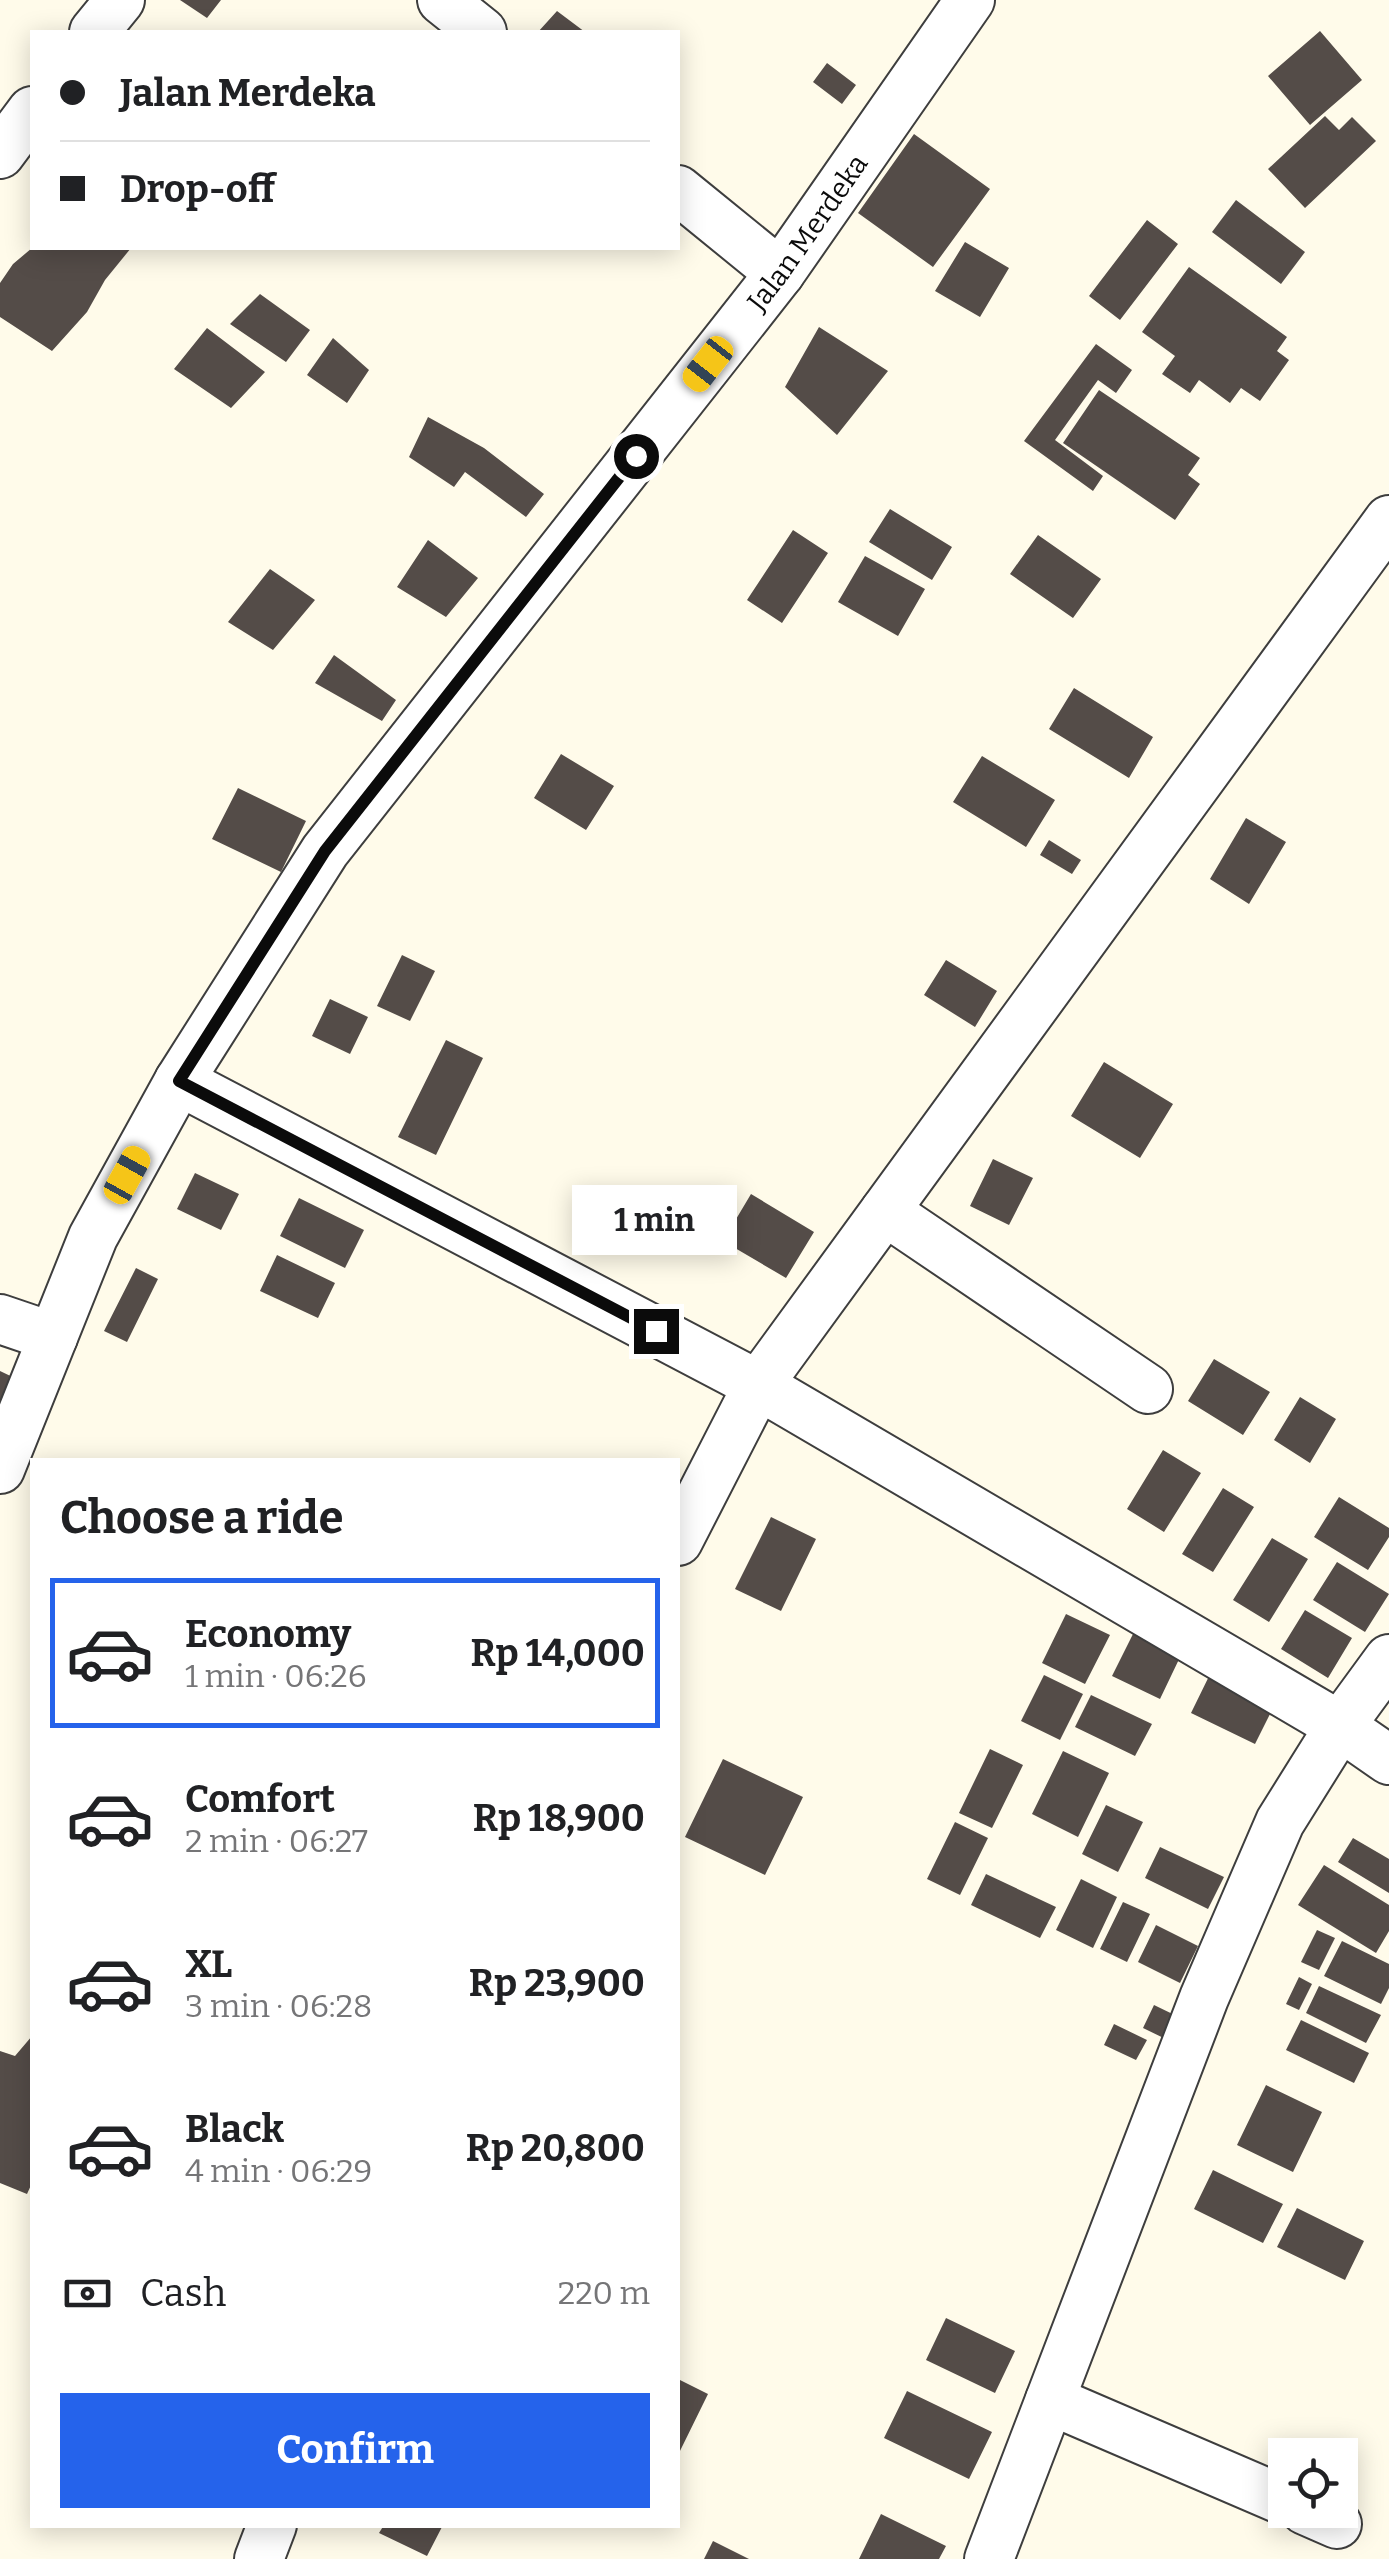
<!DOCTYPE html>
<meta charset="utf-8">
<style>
:root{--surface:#fff;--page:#f6f6f6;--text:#202124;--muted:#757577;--line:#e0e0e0;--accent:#2563eb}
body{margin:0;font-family:Bitter,serif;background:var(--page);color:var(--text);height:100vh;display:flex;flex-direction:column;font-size:38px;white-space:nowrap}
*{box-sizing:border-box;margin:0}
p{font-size:32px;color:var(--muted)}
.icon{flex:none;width:55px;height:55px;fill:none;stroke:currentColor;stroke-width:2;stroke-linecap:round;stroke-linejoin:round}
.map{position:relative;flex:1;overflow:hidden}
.drawer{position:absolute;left:30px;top:1458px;width:650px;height:1070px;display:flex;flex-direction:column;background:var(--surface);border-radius:0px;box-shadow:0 5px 25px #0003}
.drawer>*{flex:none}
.banner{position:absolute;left:30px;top:30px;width:650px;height:220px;border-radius:0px;box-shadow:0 5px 25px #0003;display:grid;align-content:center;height:220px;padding:0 30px;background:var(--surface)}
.tools{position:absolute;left:1268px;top:2438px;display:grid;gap:20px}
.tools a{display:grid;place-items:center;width:90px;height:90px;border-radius:0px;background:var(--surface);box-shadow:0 5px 25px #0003;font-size:50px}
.end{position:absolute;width:45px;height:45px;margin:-22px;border:12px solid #0b0b0b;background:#fff;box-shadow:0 0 0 5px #fff}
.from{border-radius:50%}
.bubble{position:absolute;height:70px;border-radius:0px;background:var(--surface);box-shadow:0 5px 25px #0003;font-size:32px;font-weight:700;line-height:70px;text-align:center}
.car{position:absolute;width:30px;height:60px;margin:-30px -15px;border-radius:12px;box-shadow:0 0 8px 2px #0007;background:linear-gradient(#f5c518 24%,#345 0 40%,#f5c518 0 76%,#345 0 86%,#f5c518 0)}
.banner b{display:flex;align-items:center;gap:35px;height:95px;font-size:38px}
.banner b+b{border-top:2px solid var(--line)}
.banner i{width:25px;height:25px;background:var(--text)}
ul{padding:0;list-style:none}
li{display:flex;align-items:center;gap:30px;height:150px;margin:0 20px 15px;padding:0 10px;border:5px solid transparent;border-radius:0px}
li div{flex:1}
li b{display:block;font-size:38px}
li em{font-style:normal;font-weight:700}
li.active{border-color:var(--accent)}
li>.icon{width:90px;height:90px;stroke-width:1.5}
h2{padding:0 30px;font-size:45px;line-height:120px}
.pay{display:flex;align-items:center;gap:25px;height:110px;padding:0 30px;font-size:38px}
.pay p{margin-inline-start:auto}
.action{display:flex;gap:20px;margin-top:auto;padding:20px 30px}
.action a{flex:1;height:115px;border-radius:0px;background:var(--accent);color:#fff;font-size:40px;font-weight:700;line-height:115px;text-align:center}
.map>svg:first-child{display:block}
</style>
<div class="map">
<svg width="1389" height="2559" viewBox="0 0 1389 2559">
<rect width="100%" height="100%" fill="#fffbea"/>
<path fill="#544c48" d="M180 0H221L207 18Z
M557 11 585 32H538Z
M1320 31 1362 80 1310 125 1268 76Z
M827 63 856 85 842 104 813 82Z
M1325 116 1339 130 1352 117 1376 141 1305 208 1268 169Z
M914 134 990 189 933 267 858 213Z
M1236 200 1305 252 1281 284 1212 232Z
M1147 220 1178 244 1120 320 1089 296Z
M965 242 1009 268 980 317 935 291Z
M32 248H131L105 280 87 312 52 351 0 317V283L13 264Z
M1189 267 1287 337 1277 351 1289 360 1260 401 1241 388 1230 403 1199 380 1190 393 1162 374 1175 356 1142 332Z
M260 294 310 330 286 362 230 324Z
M819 327 888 371 837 435 785 387Z
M207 328 265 372 231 408 174 369Z
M333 338 369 370 347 403 307 375Z
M1096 344 1132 370 1116 393 1098 380 1055 440 1103 476 1093 491 1024 441Z
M1099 390 1200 458 1188 475 1200 484 1175 520 1063 443Z
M428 417 484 448 544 494 526 517 465 472 454 487 409 457Z
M890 509 952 547 932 580 869 542Z
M793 530 828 553 782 623 747 600Z
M1038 535 1101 579 1073 618 1010 574Z
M428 540 478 578 446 617 397 587Z
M865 556 925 589 898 636 838 602Z
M270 569 315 600 273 650 228 622Z
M334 655 396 700 382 721 315 683Z
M1074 688 1153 737 1129 778 1049 729Z
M561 754 614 786 586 830 534 798Z
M982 756 1055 800 1026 847 953 802Z
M238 788 306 821 281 872 212 839Z
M1246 818 1286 842 1249 904 1210 879Z
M1049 840 1081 860 1072 874 1040 855Z
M402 955 435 971 410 1021 377 1006Z
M946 960 997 991 975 1027 924 995Z
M330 999 368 1017 350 1054 312 1036Z
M446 1040 483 1058 436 1155 398 1137Z
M1104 1062 1173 1104 1140 1158 1071 1116Z
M993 1159 1033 1178 1009 1225 970 1206Z
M195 1173 239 1194 221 1230 177 1209Z
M751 1194 814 1232 786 1278 723 1241Z
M299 1198 364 1230 345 1268 280 1236Z
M277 1255 335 1283 318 1318 260 1291Z
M136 1268 158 1279 127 1342 104 1331Z
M1214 1359 1270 1392 1243 1435 1188 1401Z
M0 1371 21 1381 0 1425Z
M1300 1397 1336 1419 1310 1463 1274 1440Z
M1163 1450 1201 1473 1164 1532 1127 1509Z
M1223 1488 1254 1507 1213 1572 1182 1554Z
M1339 1497 1389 1528V1537L1368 1570 1314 1537Z
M771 1517 816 1539 781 1611 735 1589Z
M1272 1538 1308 1559 1269 1622 1233 1600Z
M1337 1562 1389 1594 1365 1632 1313 1600Z
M1305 1610 1352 1638 1328 1678 1281 1649Z
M1066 1614 1110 1635 1085 1684 1042 1663Z
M1135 1630 1182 1653 1160 1699 1112 1676Z
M1215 1664 1279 1696 1255 1744 1191 1713Z
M1044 1675 1083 1694 1060 1740 1021 1721Z
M1091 1695 1152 1724 1135 1756 1075 1727Z
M990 1749 1023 1765 992 1828 959 1813Z
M1063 1751 1109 1773 1078 1837 1032 1814Z
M723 1759 803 1797 765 1875 685 1837Z
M1106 1805 1143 1822 1118 1872 1082 1854Z
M955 1822 988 1838 960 1895 927 1879Z
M1353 1838 1389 1859V1893L1338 1862Z
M1160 1847 1224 1877 1208 1909 1145 1878Z
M1324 1865 1389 1905V1931L1376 1953 1298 1905Z
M986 1874 1056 1907 1040 1938 971 1905Z
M1081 1879 1117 1897 1093 1948 1056 1930Z
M1123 1902 1150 1914 1127 1962 1100 1949Z
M1156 1925 1198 1946 1180 1983 1138 1962Z
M1317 1930 1335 1938 1319 1970 1301 1962Z
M1342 1941 1389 1964V1988L1381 2004 1324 1976Z
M1299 1977 1312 1984 1299 2010 1286 2004Z
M1319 1986 1381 2015 1366 2043 1306 2013Z
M1154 2005 1187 2021 1176 2044 1143 2028Z
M1301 2020 1369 2053 1354 2083 1286 2050Z
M1114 2024 1147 2040 1136 2060 1104 2045Z
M32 2036V2183L27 2194 0 2183V2051L15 2056Z
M1266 2085 1322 2112 1293 2172 1237 2145Z
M1213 2170 1283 2204 1263 2243 1194 2209Z
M1297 2208 1364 2241 1345 2280 1277 2247Z
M946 2318 1015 2351 995 2393 926 2360Z
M678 2379 708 2394 678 2455Z
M907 2391 992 2432 969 2479 884 2438Z
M881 2514 946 2546 939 2559H859Z
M384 2525H443L427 2556 379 2533Z
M713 2541 749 2559H704Z"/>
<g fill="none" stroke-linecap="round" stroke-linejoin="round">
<defs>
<g id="street">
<path d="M442 0 482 32"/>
<path d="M94 32 120 0"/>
<path d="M0 154 32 111"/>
<path d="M678 190 780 273"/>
<path d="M179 1081 758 1385 1340 1726 1389 1760"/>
<path d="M885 1211 1148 1389"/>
<path d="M0 1319 53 1337"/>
<path id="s1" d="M0 1469 93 1237 179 1081 325 851 780 273 970 0"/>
<path d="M678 1541 758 1385 1389 520"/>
<path d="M1050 2400 1285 2501"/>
<path d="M1305 2510 1337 2524"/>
<path d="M259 2559 272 2525"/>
<path d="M989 2559 1204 1998 1280 1822 1340 1726 1389 1659"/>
</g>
</defs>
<use href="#street" stroke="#3e3e3e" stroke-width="52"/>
<use href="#street" stroke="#fff" stroke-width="48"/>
</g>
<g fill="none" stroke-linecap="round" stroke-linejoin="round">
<path stroke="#0b0b0b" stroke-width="12" d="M636 456 325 851 179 1081 656 1331"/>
</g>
<g text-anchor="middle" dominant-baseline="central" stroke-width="10" stroke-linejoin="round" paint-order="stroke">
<g font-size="28" fill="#0b0b0b" stroke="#fff">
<text stroke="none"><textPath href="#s1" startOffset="1485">Jalan Merdeka</textPath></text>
</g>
</g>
</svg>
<div class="tools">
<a><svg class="icon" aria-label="locate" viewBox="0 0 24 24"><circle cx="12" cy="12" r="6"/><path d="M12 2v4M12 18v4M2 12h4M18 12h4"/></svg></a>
</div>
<i class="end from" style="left:636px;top:456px"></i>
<i class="end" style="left:656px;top:1331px"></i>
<div class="bubble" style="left:572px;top:1185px;width:165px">1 min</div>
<i class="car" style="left:708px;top:364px;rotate:218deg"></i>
<i class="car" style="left:127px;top:1175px;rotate:29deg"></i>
<div class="banner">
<b><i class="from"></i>Jalan Merdeka</b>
<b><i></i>Drop-off</b>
</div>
<section class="drawer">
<h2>Choose a ride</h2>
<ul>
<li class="active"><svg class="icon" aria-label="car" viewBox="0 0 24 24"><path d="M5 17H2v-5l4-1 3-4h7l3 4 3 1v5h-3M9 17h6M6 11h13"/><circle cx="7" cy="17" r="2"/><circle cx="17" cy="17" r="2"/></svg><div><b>Economy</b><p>1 min · 06:26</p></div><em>Rp 14,000</em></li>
<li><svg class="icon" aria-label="car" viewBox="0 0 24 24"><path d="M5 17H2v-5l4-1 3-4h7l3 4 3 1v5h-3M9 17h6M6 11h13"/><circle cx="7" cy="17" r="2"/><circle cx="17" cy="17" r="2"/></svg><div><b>Comfort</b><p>2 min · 06:27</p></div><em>Rp 18,900</em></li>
<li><svg class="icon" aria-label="car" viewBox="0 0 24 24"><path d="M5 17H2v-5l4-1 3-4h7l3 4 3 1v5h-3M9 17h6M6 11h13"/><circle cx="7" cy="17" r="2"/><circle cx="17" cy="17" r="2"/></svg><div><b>XL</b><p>3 min · 06:28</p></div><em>Rp 23,900</em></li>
<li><svg class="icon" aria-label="car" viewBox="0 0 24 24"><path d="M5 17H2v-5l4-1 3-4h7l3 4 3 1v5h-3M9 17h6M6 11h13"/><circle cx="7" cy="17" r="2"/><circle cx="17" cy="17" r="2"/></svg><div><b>Black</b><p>4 min · 06:29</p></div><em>Rp 20,800</em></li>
</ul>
<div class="pay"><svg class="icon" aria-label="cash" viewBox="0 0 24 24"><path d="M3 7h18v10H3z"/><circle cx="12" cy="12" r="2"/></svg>Cash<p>220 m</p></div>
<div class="action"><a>Confirm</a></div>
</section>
</div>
